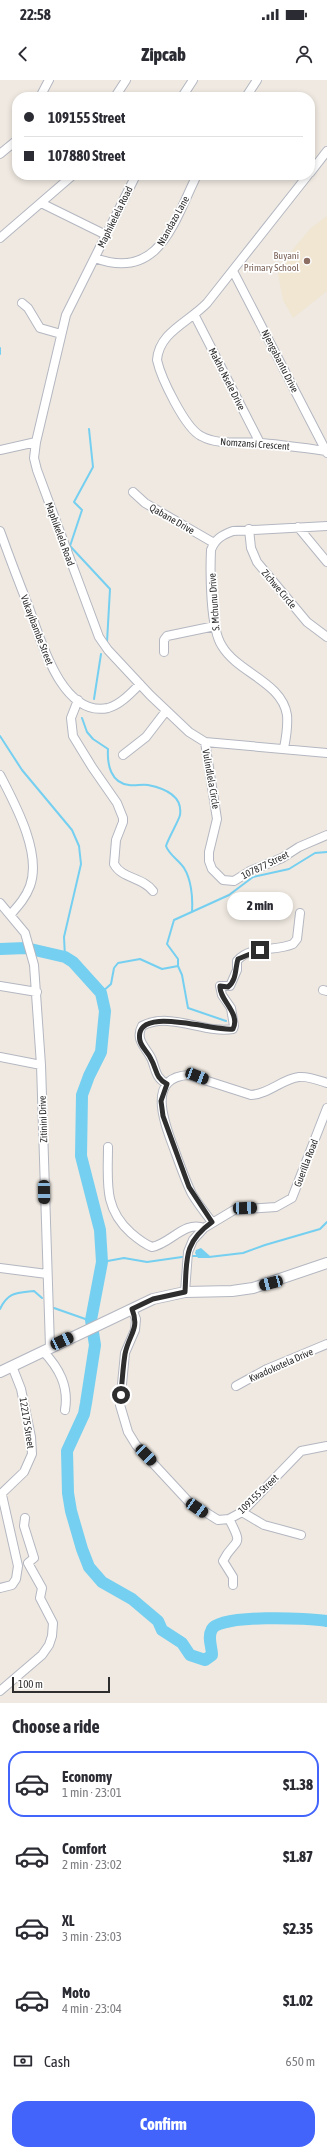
<!DOCTYPE html>
<meta charset="utf-8">
<style>
:root{--surface:#fff;--page:#f2f2f3;--text:#2b2b33;--muted:#7c7c81;--line:#e1e1e2;--accent:#4264fb}
body{margin:0;font-family:"Asap Condensed",sans-serif;background:var(--page);color:var(--text);height:100vh;display:flex;flex-direction:column;font-size:15px;white-space:nowrap}
*{box-sizing:border-box;margin:0}
p{font-size:13px;color:var(--muted)}
.icon{flex:none;width:22px;height:22px;fill:none;stroke:currentColor;stroke-width:2;stroke-linecap:round;stroke-linejoin:round}
.map{position:relative;height:1623px;overflow:hidden}
.panel{display:flex;flex-direction:column;background:var(--surface);flex:1}
.panel>*{flex:none}
.guide{position:absolute;left:12px;top:12px;width:303px;height:88px;border-radius:16px;box-shadow:0 2px 6px #0003;display:grid;align-content:center;height:88px;padding:0 12px;background:var(--surface)}
.scale{position:absolute;left:12px;bottom:10px;width:98px;box-sizing:border-box;padding-left:4px;border:2px solid #2e2e2e;border-top:0;font-size:11px;line-height:14px;white-space:nowrap;color:#2e2e2e;-webkit-text-stroke:3px #fff;paint-order:stroke}
.end{position:absolute;width:18px;height:18px;margin:-9px;border:5px solid #2e2e2e;background:#fff;box-shadow:0 0 0 2px #fff}
.from{border-radius:50%}
.bubble{position:absolute;height:28px;border-radius:14px;background:var(--surface);box-shadow:0 2px 6px #0003;font-size:13px;font-weight:800;line-height:28px;text-align:center}
.car{position:absolute;width:12px;height:24px;margin:-12px -6px;border-radius:5px;box-shadow:0 0 3px 1px #0007;background:linear-gradient(#222 24%,#8ab4d8 0 40%,#222 0 76%,#8ab4d8 0 86%,#222 0)}
.guide b{display:flex;align-items:center;gap:14px;height:38px;font-size:15px}
.guide b+b{border-top:1px solid var(--line)}
.guide i{width:10px;height:10px;background:var(--text)}
ul{padding:0;list-style:none}
li{display:flex;align-items:center;gap:12px;height:66px;margin:0 8px 6px;padding:0 4px;border:2px solid transparent;border-radius:16px}
li div{flex:1}
li b{display:block;font-size:15px}
li em{font-style:normal;font-weight:800}
li.selected{border-color:var(--accent)}
li>.icon{width:36px;height:36px;stroke-width:1.5}
h2{padding:0 12px;font-size:18px;line-height:48px}
.pay{display:flex;align-items:center;gap:10px;height:44px;padding:0 12px;font-size:15px}
.pay p{margin-inline-start:auto}
.primary-button{display:flex;gap:8px;margin-top:auto;padding:8px 12px}
.primary-button a{flex:1;height:46px;border-radius:16px;background:var(--accent);color:#fff;font-size:16px;font-weight:800;line-height:46px;text-align:center}
.status{display:flex;justify-content:space-between;align-items:center;height:28px;padding:0 20px;background:var(--surface);direction:ltr}
.status svg{height:11px;fill:currentColor}
header{display:flex;justify-content:space-between;align-items:center;height:52px;padding:0 12px;background:var(--surface);font-size:18px;font-weight:800}
.map>svg:first-child{display:block}
</style>
<div class="status"><b>22:58</b><svg viewBox="0 0 49 12"><path d="M0 12V9h3v3zM5 12V6h3v6zM10 12V3h3v9zM15 12V0h3v12zM26 1h20v11H26zM47 4h2v5h-2z"/></svg></div>
<header><svg class="icon" aria-label="back" viewBox="0 0 24 24"><path d="M15 5l-7 7 7 7"/></svg>Zipcab<svg class="icon" aria-label="person" viewBox="0 0 24 24"><circle cx="12" cy="8" r="4"/><path d="M4 21q1-7 8-7t8 7"/></svg></header>
<div class="map">
<svg width="327" height="1623" viewBox="0 0 327 1623">
<rect width="100%" height="100%" fill="#efe9e1"/>
<path fill="#f0e6d1" d="M327 136V211L293 238 283 220 278 194 294 168 311 148Z"/>
<path fill="#75cff0" d="M201 1168 210 1176V1178H198L195 1173 196 1170Z"/>
<g fill="none" stroke-linecap="round" stroke-linejoin="round">
<path stroke="#75cff0" stroke-width="2" d="M0 268V274
M89 349 93 387 74 422 82 430 70 466 110 509 107 562
M94 619 101 574
M82 638 87 652 93 659 108 669C107 685 111 703 129 705 135 706 142 704 148 705 163 708 183 715 180 735 180 738 168 759 166 766 169 775 179 780 184 788 191 799 193 817 192 831
M0 656 22 690 72 750 79 766 81 784 64 857 65 877
M178 886 182 895 188 928 226 941
M101 913 111 904 114 888 118 883 140 879 162 889 178 886V879L167 864 174 840 229 815 253 797 289 789 315 773 327 772
M192 1176H199
M209 1177 243 1173 265 1165 320 1149 327 1142
M102 1182 124 1178 147 1182 182 1177
M54 1228 91 1241
M0 1229C8 1212 16 1213 34 1211L42 1218"/>
<path stroke="#75cff0" stroke-width="12" d="M0 869 26 868 65 877 73 882 101 913 105 931 101 972 89 996 82 1015 81 1076 100 1150 102 1182 91 1240 95 1265 86 1323 84 1334 67 1371 68 1413 71 1431 82 1469 89 1487 102 1502 132 1519 158 1541 162 1550 182 1563 190 1575 205 1580 212 1575C212 1566 207 1558 212 1549 220 1534 310 1538 327 1541"/>
<defs>
<path id="minor" d="M40 17 49 0
M115 17 126 0
M182 17 193 0
M246 17 257 0
M0 74 17 60
M310 93 327 71
M136 95 66 235 36 362 34 378 37 390 99 557 108 570 150 615 189 652 205 662 327 673
M308 95 207 223C189 242 159 252 157 280 161 298 185 348 201 356 219 366 242 361 262 363 283 365 305 368 326 371
M41 123 106 155
M0 158 73 95
M95 178C160 202 174 141 197 95
M233 191 327 373
M22 223 28 228 40 248 61 254
M195 236 260 363
M0 370 36 362
M133 412 145 423 214 463
M298 447 327 482
M249 449 251 468 257 482 307 542 327 557
M0 451C9 476 18 500 28 525 40 557 61 638 108 628 120 625 131 613 140 604
M164 572V560L167 556 215 546
M78 620 71 638 73 656 92 687 117 723 123 738V742L116 760 114 784C122 799 143 797 153 811
M205 662 217 739 209 772V781L212 789 223 800 234 801 250 791 282 778 299 767 327 755
M284 668C286 658 288 646 287 635 282 602 238 593 222 566 210 548 210 493 211 470 215 459 222 455 233 451L327 446
M123 675 146 657 166 631
M0 695C15 724 42 773 30 806 26 817 19 825 11 834
M0 823 25 853 34 885 41 985 50 1267
M0 906 37 912
M323 910 327 911
M0 977 41 985
M167 1004C156 998 156 991 152 980 148 969 134 961 142 946 170 931 204 954 233 949L234 946 231 928 222 915 220 906H230L237 890V881C250 865 275 872 293 864L297 859 300 833
M108 1067C108 1102 103 1128 131 1153 138 1159 144 1164 152 1167 170 1164 185 1140 204 1148
M212 1142C205 1133 198 1124 192 1114 186 1102 181 1088 176 1074 167 1049 143 997 189 995L251 1015C269 1014 282 999 299 997 308 996 318 1000 327 1003
M0 1188 47 1194
M185 1212 188 1172 193 1160 204 1148 234 1130 276 1127 292 1118 327 1028
M132 1229 136 1239 135 1250 125 1273 120 1325 128 1352 136 1365 188 1421 218 1440 229 1439 242 1432 301 1371 327 1366
M43 1271C59 1288 69 1306 65 1330
M236 1306 267 1289 327 1264
M0 1415 24 1392 32 1374 31 1357 21 1309 12 1286
M242 1432 264 1445 301 1455
M229 1439C245 1469 235 1457 223 1481L233 1497V1505
M0 1508 12 1505 16 1499 18 1486 2 1415
M0 1611 42 1575 49 1565 52 1556 53 1543 40 1518 42 1508 28 1483 34 1478 24 1446 25 1438"/>
<path id="tertiary" d="M0 1292 153 1219 185 1212 232 1211 253 1208 327 1183"/>
</defs>
<use href="#minor" stroke="#b4b7c1" stroke-width="10"/>
<use href="#tertiary" stroke="#b4b7c1" stroke-width="12"/>
<use href="#minor" stroke="#fff" stroke-width="8"/>
<use href="#tertiary" stroke="#fff" stroke-width="10"/>
</g>
<g fill="none" stroke-linecap="round" stroke-linejoin="round">
<path stroke="#2e2e2e" stroke-width="5" d="M121 1315C122 1301 123 1287 125 1274 129 1254 140 1249 132 1229L153 1219 185 1212C187 1179 183 1163 212 1142L189 1107 163 1036 161 1021 167 1004C155 998 157 989 151 979 148 972 142 968 140 961 132 923 215 952 233 949 241 933 219 920 220 906L228 907C237 900 235 888 238 879L260 870"/>
</g>
<circle fill="#8d6e63" stroke="#fff" stroke-width="1.5" cx="307" cy="181" r="4"/>
<g text-anchor="middle" dominant-baseline="central" stroke-width="3.5" stroke-linejoin="round" paint-order="stroke">
<g font-size="10" fill="#2e2e2e" stroke="#fff">
<text transform="translate(115 137) rotate(-64)">Maphikelela Road</text>
<text transform="translate(173 141) rotate(-61)">Ntandazo Lane</text>
<text transform="translate(280 281) rotate(63)">Njengabantu Drive</text>
<text transform="translate(227 299) rotate(63)">Makho Nsele Drive</text>
<text transform="translate(255 364) rotate(4)">Nomzansi Crescent</text>
<text transform="translate(172 439) rotate(30)">Qabane Drive</text>
<text transform="translate(60 454) rotate(70)">Maphikelela Road</text>
<text transform="translate(279 509) rotate(50)">Zichwe Circle</text>
<text transform="translate(214 522) rotate(-94)">S. Mchunu Drive</text>
<text transform="translate(37 550) rotate(69)">Vukayibambe Street</text>
<text transform="translate(211 699) rotate(80)">Vulindlela Circle</text>
<text transform="translate(265 785) rotate(-26)">107877 Street</text>
<text transform="translate(43 1039) rotate(-92)">Zitinini Drive</text>
<text transform="translate(306 1083) rotate(-69)">Guerilla Road</text>
<text transform="translate(281 1285) rotate(-24)">Kwadokotela Drive</text>
<text transform="translate(27 1343) rotate(81)">122175 Street</text>
<text transform="translate(258 1414) rotate(-44)">109155 Street</text>
</g>
<g font-size="10" fill="#785e54" stroke="#fff" text-anchor="end">
<text x="299" y="175">Buyani<tspan x="299" dy="12">Primary School</tspan></text>
</g>
</g>
</svg>
<div class="scale">100 m</div>
<i class="end from" style="left:121px;top:1315px"></i>
<i class="end" style="left:260px;top:870px"></i>
<div class="bubble" style="left:227px;top:812px;width:66px">2 min</div>
<i class="car" style="left:197px;top:996px;rotate:111deg"></i>
<i class="car" style="left:44px;top:1112px;rotate:179deg"></i>
<i class="car" style="left:245px;top:1128px;rotate:88deg"></i>
<i class="car" style="left:271px;top:1203px;rotate:255deg"></i>
<i class="car" style="left:62px;top:1261px;rotate:65deg"></i>
<i class="car" style="left:146px;top:1375px;rotate:136deg"></i>
<i class="car" style="left:197px;top:1428px;rotate:125deg"></i>
<div class="guide">
<b><i class="from"></i>109155 Street</b>
<b><i></i>107880 Street</b>
</div>
</div>
<section class="panel">
<h2>Choose a ride</h2>
<ul>
<li class="selected"><svg class="icon" aria-label="car" viewBox="0 0 24 24"><path d="M5 17H2v-5l4-1 3-4h7l3 4 3 1v5h-3M9 17h6M6 11h13"/><circle cx="7" cy="17" r="2"/><circle cx="17" cy="17" r="2"/></svg><div><b>Economy</b><p>1 min · 23:01</p></div><em>$1.38</em></li>
<li><svg class="icon" aria-label="car" viewBox="0 0 24 24"><path d="M5 17H2v-5l4-1 3-4h7l3 4 3 1v5h-3M9 17h6M6 11h13"/><circle cx="7" cy="17" r="2"/><circle cx="17" cy="17" r="2"/></svg><div><b>Comfort</b><p>2 min · 23:02</p></div><em>$1.87</em></li>
<li><svg class="icon" aria-label="car" viewBox="0 0 24 24"><path d="M5 17H2v-5l4-1 3-4h7l3 4 3 1v5h-3M9 17h6M6 11h13"/><circle cx="7" cy="17" r="2"/><circle cx="17" cy="17" r="2"/></svg><div><b>XL</b><p>3 min · 23:03</p></div><em>$2.35</em></li>
<li><svg class="icon" aria-label="car" viewBox="0 0 24 24"><path d="M5 17H2v-5l4-1 3-4h7l3 4 3 1v5h-3M9 17h6M6 11h13"/><circle cx="7" cy="17" r="2"/><circle cx="17" cy="17" r="2"/></svg><div><b>Moto</b><p>4 min · 23:04</p></div><em>$1.02</em></li>
</ul>
<div class="pay"><svg class="icon" aria-label="cash" viewBox="0 0 24 24"><path d="M3 7h18v10H3z"/><circle cx="12" cy="12" r="2"/></svg>Cash<p>650 m</p></div>
<div class="primary-button"><a>Confirm</a></div>
</section>
